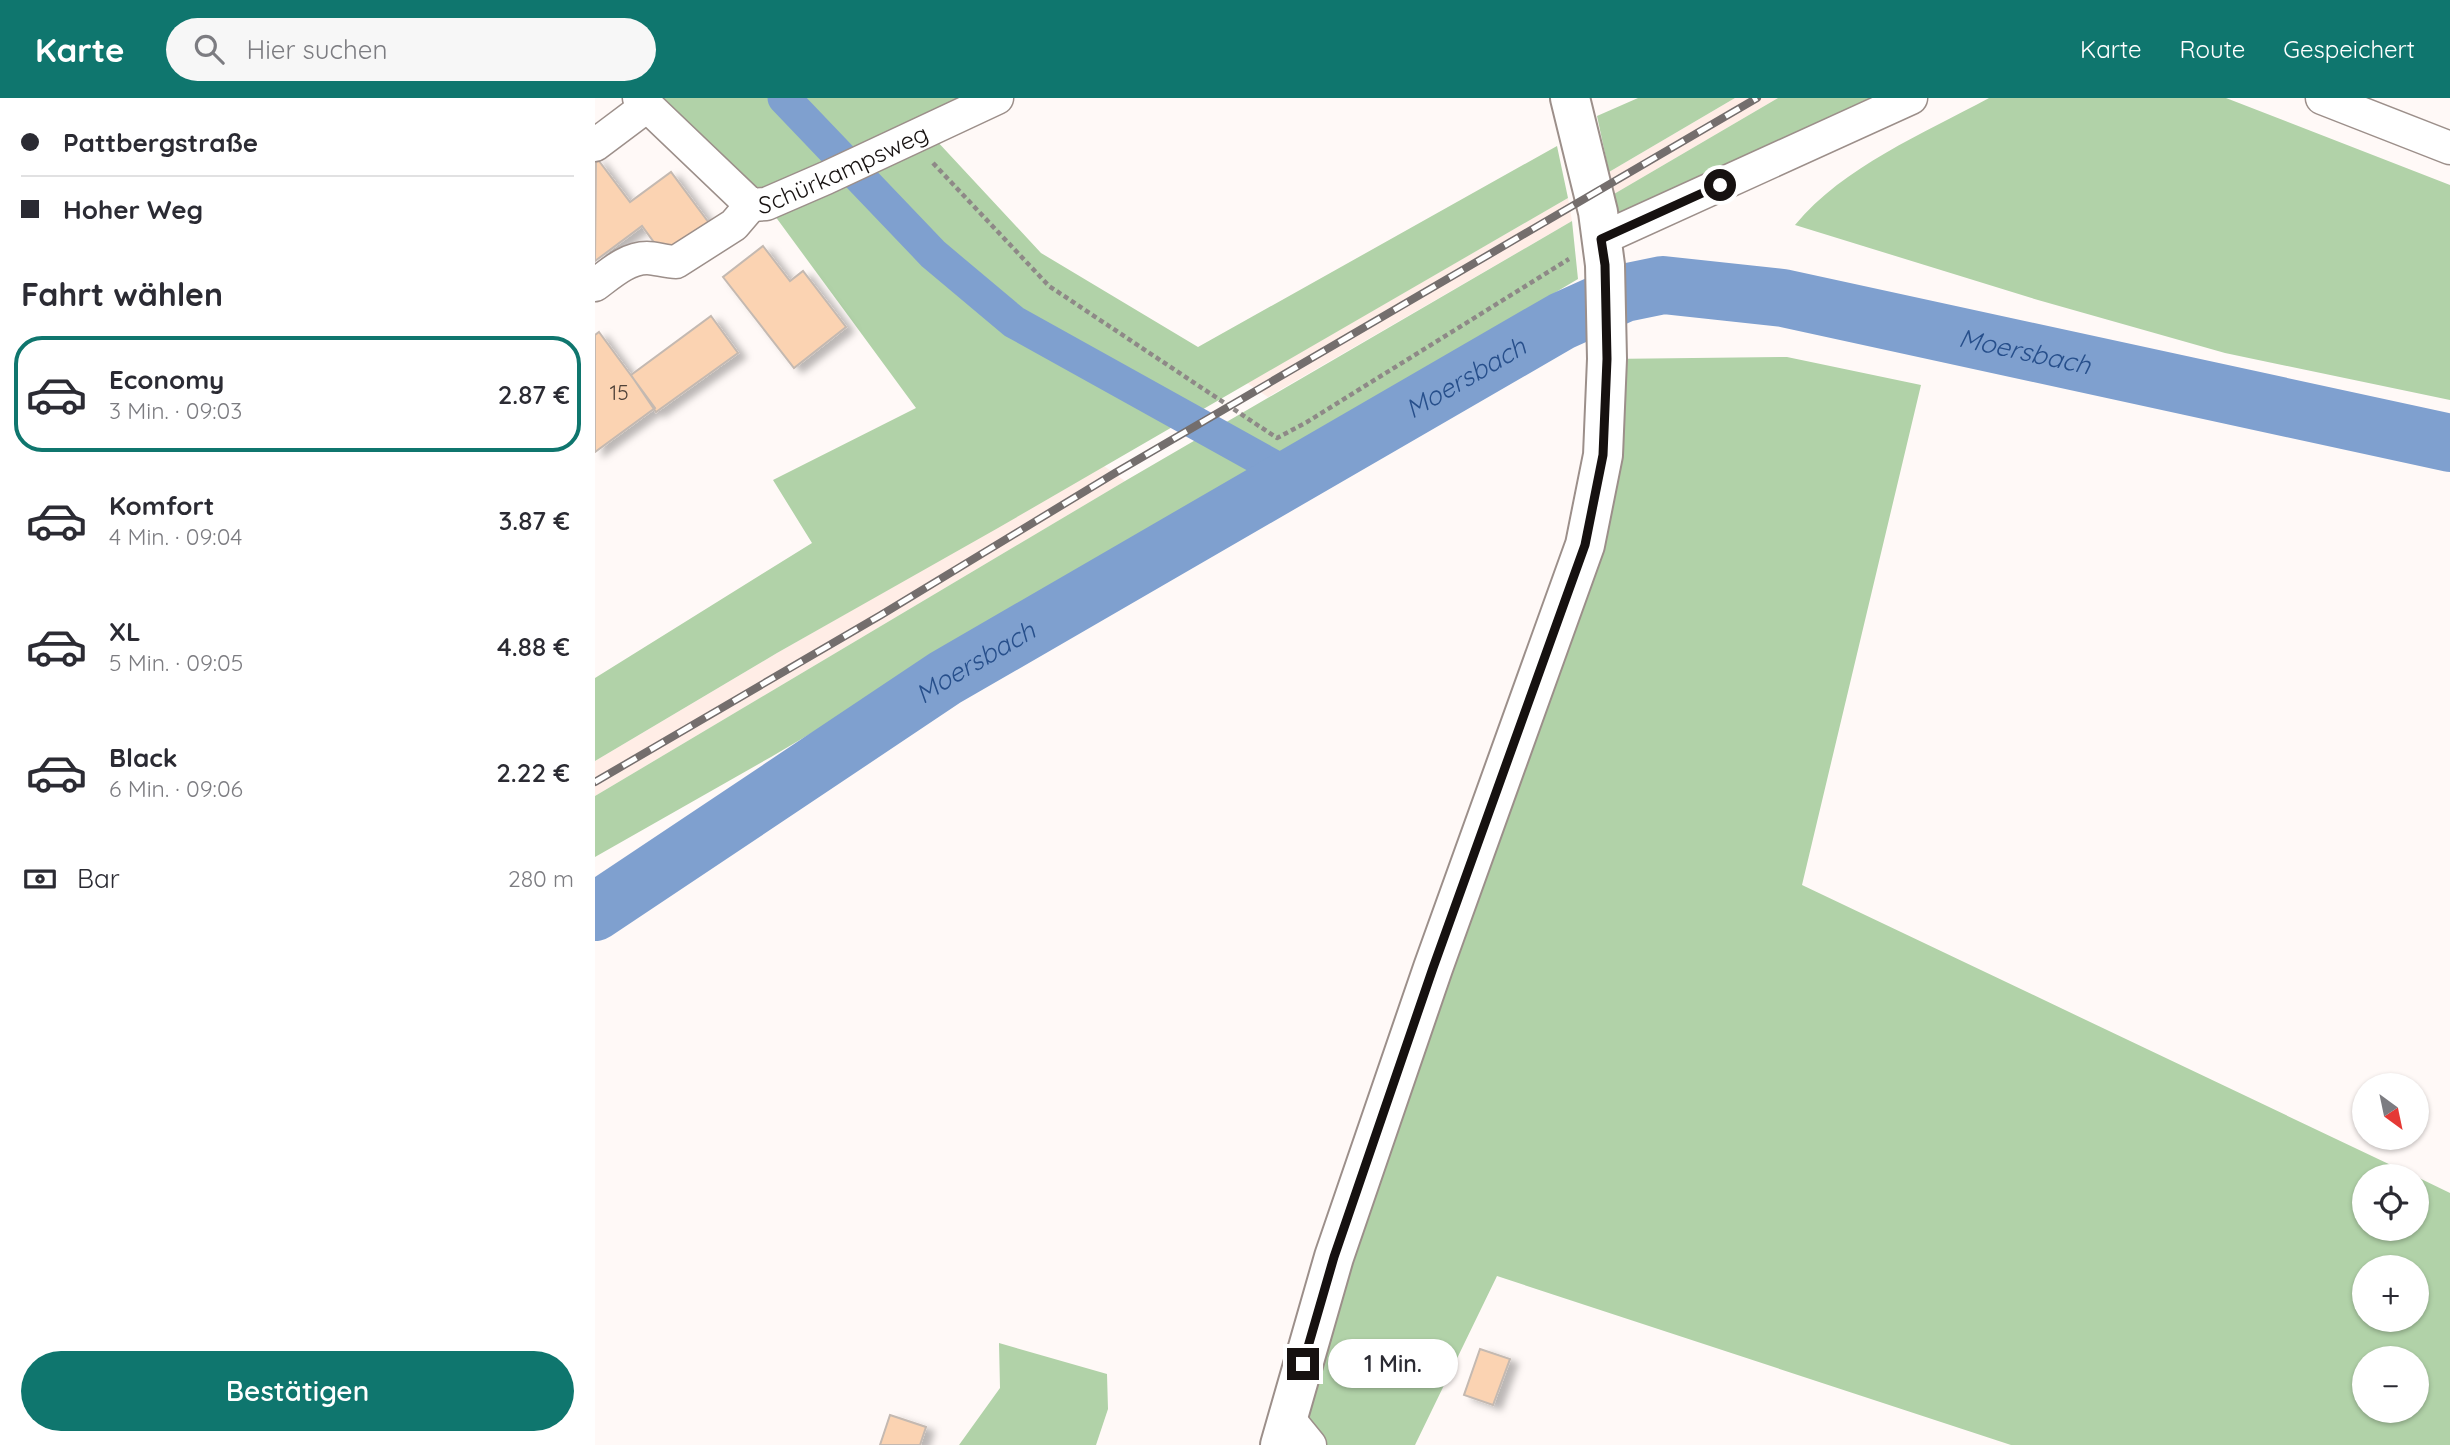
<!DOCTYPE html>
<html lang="de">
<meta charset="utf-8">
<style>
:root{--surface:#fff;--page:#f7f7f7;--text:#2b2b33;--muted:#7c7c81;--line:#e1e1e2;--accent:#0f766e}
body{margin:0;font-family:Quicksand,sans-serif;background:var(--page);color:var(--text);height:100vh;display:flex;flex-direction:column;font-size:26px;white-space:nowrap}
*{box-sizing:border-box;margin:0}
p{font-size:23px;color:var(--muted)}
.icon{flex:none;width:38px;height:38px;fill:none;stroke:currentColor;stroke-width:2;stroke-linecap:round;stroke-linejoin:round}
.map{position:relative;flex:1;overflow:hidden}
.side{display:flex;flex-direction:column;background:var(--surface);width:595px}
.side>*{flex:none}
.banner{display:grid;align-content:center;height:154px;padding:0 21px;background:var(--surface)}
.needle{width:46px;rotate:147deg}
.buttons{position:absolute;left:1757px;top:975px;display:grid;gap:14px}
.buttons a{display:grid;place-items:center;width:77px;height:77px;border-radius:50%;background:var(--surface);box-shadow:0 2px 5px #0004;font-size:35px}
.end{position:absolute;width:32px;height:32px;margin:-16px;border:9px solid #161110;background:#fff;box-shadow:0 0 0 4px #fff}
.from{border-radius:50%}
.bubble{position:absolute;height:49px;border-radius:24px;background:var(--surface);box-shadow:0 2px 5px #0004;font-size:23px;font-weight:600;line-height:49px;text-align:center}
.banner b{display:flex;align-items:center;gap:24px;height:66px;font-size:26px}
.banner b+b{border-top:2px solid var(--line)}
.banner i{width:18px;height:18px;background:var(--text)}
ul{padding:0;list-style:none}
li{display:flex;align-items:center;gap:21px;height:116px;margin:0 14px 10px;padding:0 7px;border:4px solid transparent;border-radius:28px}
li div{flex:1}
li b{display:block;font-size:26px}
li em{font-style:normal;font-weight:600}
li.active{border-color:var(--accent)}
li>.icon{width:63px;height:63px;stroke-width:1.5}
h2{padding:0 21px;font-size:32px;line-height:84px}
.pay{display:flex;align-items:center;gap:18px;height:77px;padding:0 21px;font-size:26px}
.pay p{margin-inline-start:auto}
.primary-button{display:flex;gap:14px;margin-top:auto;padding:14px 21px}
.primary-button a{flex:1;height:80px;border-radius:42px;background:var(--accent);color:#fff;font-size:28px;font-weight:600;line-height:80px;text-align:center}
header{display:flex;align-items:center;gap:42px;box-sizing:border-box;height:98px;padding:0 35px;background:var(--accent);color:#fff}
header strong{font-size:33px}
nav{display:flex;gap:38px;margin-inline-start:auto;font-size:24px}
.search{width:490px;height:63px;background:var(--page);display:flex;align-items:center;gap:18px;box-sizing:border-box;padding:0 24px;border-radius:38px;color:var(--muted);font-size:26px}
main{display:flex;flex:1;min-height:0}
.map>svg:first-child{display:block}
</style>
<header>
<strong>Karte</strong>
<div class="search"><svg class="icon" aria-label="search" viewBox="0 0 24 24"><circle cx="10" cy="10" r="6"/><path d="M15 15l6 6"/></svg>Hier suchen</div>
<nav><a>Karte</a><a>Route</a><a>Gespeichert</a></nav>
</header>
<main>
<section class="side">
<div class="banner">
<b><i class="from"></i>Pattbergstraße</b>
<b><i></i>Hoher Weg</b>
</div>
<h2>Fahrt wählen</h2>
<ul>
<li class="active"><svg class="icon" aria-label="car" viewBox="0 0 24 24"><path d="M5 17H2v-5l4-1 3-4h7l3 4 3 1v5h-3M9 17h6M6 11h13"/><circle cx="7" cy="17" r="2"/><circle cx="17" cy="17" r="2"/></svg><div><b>Economy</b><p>3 Min. · 09:03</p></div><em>2.87 €</em></li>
<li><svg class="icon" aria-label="car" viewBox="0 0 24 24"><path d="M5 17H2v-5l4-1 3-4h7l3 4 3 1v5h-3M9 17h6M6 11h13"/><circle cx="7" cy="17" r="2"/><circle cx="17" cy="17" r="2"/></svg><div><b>Komfort</b><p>4 Min. · 09:04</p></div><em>3.87 €</em></li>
<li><svg class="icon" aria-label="car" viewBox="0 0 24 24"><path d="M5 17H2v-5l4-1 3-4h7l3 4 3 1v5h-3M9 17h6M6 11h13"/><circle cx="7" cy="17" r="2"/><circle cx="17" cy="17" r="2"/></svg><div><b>XL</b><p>5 Min. · 09:05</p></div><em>4.88 €</em></li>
<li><svg class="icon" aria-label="car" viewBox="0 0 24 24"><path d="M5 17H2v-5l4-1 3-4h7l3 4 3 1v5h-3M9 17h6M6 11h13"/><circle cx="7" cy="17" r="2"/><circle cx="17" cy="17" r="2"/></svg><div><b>Black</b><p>6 Min. · 09:06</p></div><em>2.22 €</em></li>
</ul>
<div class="pay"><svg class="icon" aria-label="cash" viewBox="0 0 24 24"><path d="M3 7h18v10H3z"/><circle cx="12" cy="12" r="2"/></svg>Bar<p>280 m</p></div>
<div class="primary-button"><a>Bestätigen</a></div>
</section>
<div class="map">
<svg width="1855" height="1347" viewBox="0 0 1855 1347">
<defs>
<filter id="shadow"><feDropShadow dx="8" dy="4.5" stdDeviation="3.5" flood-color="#0004"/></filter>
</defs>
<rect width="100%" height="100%" fill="#fff9f7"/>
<path fill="#ffede6" d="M1140 0H1183L1019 96 1014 74Z
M973 100 977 123 673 299 652 285Z
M509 368 530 383 0 698V663L182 555Z"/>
<path fill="#b1d2a8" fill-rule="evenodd" d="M64 0H366L166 95Z
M1043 0H1140L1014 74 1002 18Z
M1183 0H1293L1026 146 1019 96Z
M1394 0H1631L1855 87V302L1630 255 1443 202 1200 127C1249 68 1328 36 1394 0Z
M340 41 446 155 603 249 962 48 973 100 403 430 182 555 0 663V580L217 445 178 382 321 310 180 118Z
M977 123 983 181 176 659 0 759V698L530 383Z
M1192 259 1326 287 1207 787 1819 1078H1769V1130H1822V1079L1855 1095V1347H1416L902 1178 820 1347H715L693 1320 990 447 1012 261ZM1769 1169H1822V1222H1769ZM1769 1260H1822V1312H1769Z
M404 1245 512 1276 513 1311 501 1347H364L405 1290Z"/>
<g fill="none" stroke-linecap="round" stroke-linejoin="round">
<path stroke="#7fa0cf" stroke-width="33" d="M189 0 338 156 419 224 696 378"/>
<path stroke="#7fa0cf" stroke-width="58" id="s1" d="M0 814 350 580 967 223 1029 195 1068 187 1188 200 1855 345"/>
</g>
<path fill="#fbd3b2" stroke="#c4b9b1" stroke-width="2" filter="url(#shadow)" d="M1 59 35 104 76 74 114 125 69 158 47 128 0 163Z
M168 148 195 183 208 173 251 229 199 270 128 179Z
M116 218 143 255 61 314 36 277Z
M4 234 60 310 0 354V237Z
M885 1251 915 1261 898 1307 869 1297Z
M295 1317 331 1329 325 1347H285Z"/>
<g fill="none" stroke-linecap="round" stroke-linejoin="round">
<defs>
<g id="minor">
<path id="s2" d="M44 0 156 107 171 106 231 80 402 0"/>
<path d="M1727 0 1855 50"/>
<path d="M0 47 52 8"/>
<path d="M1006 141 1316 0"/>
<path d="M0 187C15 176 32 160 52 160 61 160 71 164 81 164L139 127 156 107"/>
<path d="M693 1320 715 1347"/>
</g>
<path id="major" d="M685 1347 739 1159 838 870 990 447 1008 357 1012 261 1010 167 1003 114 975 0"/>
</defs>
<use href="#minor" stroke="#9c8f8a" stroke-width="35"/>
<use href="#major" stroke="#9c8f8a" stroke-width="42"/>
<path stroke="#8e8987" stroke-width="4.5" stroke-dasharray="5 3.5" stroke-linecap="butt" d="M338 65 454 188 682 340 712 324 974 161"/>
<use href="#minor" stroke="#fff" stroke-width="32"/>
<use href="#major" stroke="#fff" stroke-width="38"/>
<defs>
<path id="rail" d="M0 684 286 517 520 375 1162 0"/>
</defs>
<use href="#rail" stroke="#746e6d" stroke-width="8"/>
<use href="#rail" stroke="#fff" stroke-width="5" stroke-dasharray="16" stroke-linecap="butt"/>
</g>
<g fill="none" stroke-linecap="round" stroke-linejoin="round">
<path stroke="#161110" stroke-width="9" d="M708 1266 739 1159 838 870 990 447 1008 357 1012 261 1010 167 1006 141 1125 87"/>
</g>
<g text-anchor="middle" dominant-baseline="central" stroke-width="5" stroke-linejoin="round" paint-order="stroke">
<g font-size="21" fill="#4f4238">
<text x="24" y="294">15</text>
</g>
<g font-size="24" fill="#161110" stroke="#fff">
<text stroke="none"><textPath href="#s2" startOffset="254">Schürkampsweg</textPath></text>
</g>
<g font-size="26" font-style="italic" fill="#274f8b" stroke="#fff">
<text stroke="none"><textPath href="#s1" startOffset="1610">Moersbach</textPath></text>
<text stroke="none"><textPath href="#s1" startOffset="1022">Moersbach</textPath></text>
<text stroke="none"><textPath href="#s1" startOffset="455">Moersbach</textPath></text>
</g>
</g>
</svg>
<div class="buttons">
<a><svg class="needle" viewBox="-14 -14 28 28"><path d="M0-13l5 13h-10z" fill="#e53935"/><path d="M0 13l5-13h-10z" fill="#7c7c81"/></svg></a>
<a><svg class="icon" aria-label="locate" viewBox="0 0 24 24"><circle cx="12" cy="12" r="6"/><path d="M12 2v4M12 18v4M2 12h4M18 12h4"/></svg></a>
<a>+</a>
<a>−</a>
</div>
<i class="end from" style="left:1125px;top:87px"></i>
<i class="end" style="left:708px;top:1266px"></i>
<div class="bubble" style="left:733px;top:1241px;width:130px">1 Min.</div>
</div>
</main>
